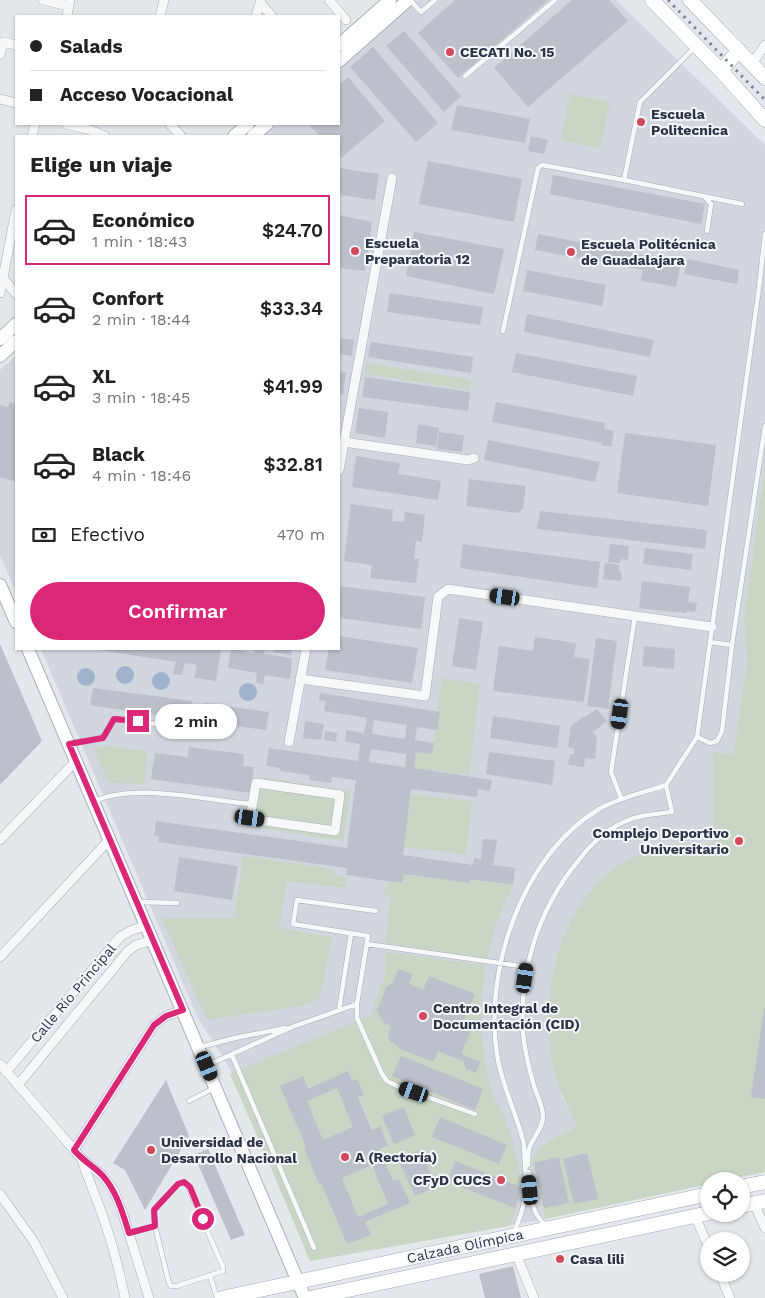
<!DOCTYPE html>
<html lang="es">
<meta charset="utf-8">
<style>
:root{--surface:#fff;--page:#f2f2f2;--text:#222;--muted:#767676;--line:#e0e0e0;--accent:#db2777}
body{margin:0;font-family:"Work Sans",sans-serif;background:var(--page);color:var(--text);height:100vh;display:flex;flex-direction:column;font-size:19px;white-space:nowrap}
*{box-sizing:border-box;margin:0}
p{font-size:16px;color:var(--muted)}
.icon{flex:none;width:28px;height:28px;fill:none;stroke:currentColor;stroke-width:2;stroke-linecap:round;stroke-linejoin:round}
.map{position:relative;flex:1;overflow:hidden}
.drawer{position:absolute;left:15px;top:135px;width:325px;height:515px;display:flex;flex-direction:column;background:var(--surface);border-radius:0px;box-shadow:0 1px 4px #0004}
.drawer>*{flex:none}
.guide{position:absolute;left:15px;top:15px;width:325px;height:110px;border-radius:0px;box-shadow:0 1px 4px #0004;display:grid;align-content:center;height:110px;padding:0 15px;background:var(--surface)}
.fabs{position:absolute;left:700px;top:1172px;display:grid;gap:10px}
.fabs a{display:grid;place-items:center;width:50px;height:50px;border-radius:50%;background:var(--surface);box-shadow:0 1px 4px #0004;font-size:25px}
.end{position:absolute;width:22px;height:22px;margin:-11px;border:6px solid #db2777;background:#fff;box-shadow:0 0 0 2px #fff}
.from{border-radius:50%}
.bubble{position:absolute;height:35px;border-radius:18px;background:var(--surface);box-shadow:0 1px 4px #0004;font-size:16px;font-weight:600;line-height:35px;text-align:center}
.car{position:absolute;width:15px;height:30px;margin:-15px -8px;border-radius:6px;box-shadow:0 0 4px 1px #0007;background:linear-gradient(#222 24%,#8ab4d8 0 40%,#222 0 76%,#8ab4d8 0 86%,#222 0)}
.guide b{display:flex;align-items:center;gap:18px;height:48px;font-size:19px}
.guide b+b{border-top:1px solid var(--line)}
.guide i{width:12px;height:12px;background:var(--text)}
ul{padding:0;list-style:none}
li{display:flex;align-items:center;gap:15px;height:70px;margin:0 10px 8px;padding:0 5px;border:2px solid transparent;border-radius:0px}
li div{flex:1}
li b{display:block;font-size:19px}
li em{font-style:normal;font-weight:600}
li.selected{border-color:var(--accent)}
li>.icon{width:45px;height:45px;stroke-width:1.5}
h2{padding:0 15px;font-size:22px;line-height:60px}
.pay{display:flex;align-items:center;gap:12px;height:55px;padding:0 15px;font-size:19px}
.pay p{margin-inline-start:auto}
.primary-button{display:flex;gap:10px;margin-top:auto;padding:10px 15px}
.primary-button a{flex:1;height:58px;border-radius:30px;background:var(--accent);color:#fff;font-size:20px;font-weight:600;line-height:58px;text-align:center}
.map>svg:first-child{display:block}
</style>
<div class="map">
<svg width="765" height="1298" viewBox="0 0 765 1298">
<rect width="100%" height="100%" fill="#e4e7ec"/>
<path fill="#d2d6de" d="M418 0H616L765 145V465L744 617 747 663 733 754 713 752V843L673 844 561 1096 577 1126 541 1146 543 1211 545 1219 310 1261 230 1069 197 1016 41 649H339V136H263L277 124H339V69Z
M16 356V592L0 555V370Z"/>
<path fill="#c9d6c5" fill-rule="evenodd" d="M570 94 610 102 600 148 561 140Z
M367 363 471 380 470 390 365 374Z
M765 465V1172L721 1181H709V1184L545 1219 532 1161 541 1146 577 1126C564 1102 553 1076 550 1048 544 987 558 919 604 877 609 873 614 868 619 865 632 856 659 845 675 844 688 843 701 844 713 843V752L733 754 747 663 744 617Z
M442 678 480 684 469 775 414 768 416 752 432 754Z
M105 746 147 751 145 784 109 783 93 748Z
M262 777 350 791 343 841 254 827Z
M409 794 472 801 466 854 401 847Z
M243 856 334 869 335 875 347 877 346 888 287 881 279 928 332 937 320 998 300 1006 207 1020 162 918H235Z
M404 874 469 883 470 879 513 885 495 925 487 959 386 943 390 897 383 895 389 881 402 883Z
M386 952 485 965C480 1008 479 1053 493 1095 495 1102 500 1108 503 1115 512 1136 522 1170 521 1193 520 1203 513 1216 509 1226L310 1261 272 1170 230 1074 371 1015 385 976ZM348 1071 373 1129 380 1126 388 1144 379 1149 393 1181 399 1179 409 1203 365 1222 370 1235 347 1244 321 1183H319L304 1149 306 1147 280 1086 302 1076 308 1089Z
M337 1088 353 1127 323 1140 307 1101Z
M372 1165 388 1204 358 1217 342 1178Z"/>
<path fill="#9fb4cc" d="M116 675a9 9 0 1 1 18 0a9 9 0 1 1-18 0Z
M77 677a9 9 0 1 1 18 0a9 9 0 1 1-18 0Z
M152 681a9 9 0 1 1 18 0a9 9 0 1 1-18 0Z
M239 692a9 9 0 1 1 18 0a9 9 0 1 1-18 0Z"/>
<path fill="#bbc0ca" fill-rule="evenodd" d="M455 0H548L458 78 418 33Z
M572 0H609L628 21 528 107 494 68Z
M404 31 461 96 444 112 386 46Z
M373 47 438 123 416 142 350 67Z
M348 77 385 121 341 158 339 156V136H320L308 124H339V85Z
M457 105 530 119 525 143 451 130Z
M531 136 548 140 544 154 528 151Z
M428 161 522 179 514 222 419 204Z
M339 168 379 174 375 200 339 195Z
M553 175 705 204 701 224 550 194Z
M339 215 372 222 365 271 339 268Z
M414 232 504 249 494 294 406 276Z
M538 234 681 262 676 287 641 281 643 270 535 250Z
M688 259 739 270 737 284 684 274Z
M527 270 606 285 602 306 523 291Z
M390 293 483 307 480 325 387 312Z
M527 314 654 340 650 357 524 332Z
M339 338 354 340 352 356 339 354Z
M371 342 473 357 471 373 368 357Z
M516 353 637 376 633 396 512 372Z
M339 371 346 372 343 395 339 394Z
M365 377 470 392 468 411 362 397Z
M10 402 16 405V482L0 477V405L8 407Z
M496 402 605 423 604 429 614 431 611 447 601 445 602 443 492 422Z
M359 408 388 412 385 438 355 433Z
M418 424 439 428 436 446 416 443Z
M439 432 464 435 462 452 437 449Z
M625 433 716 445 708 506 617 493Z
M488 440 600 462 595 482 484 460Z
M356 456 400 463 398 474 441 481 438 500 352 487Z
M469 479 526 486 523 509 518 513 466 506Z
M351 504 393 510 392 521 404 522 405 512 425 515 422 542 416 541 414 559H419L416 583 370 578 372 565 344 561Z
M540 511 707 530 705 549 537 529Z
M463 544 600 562 597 588 460 568Z
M610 544 629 546 628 560 621 559 620 563 608 562Z
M645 548 693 554 691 570 643 564Z
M605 563 619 565V571L622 572 621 581 603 579Z
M642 581 690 587 688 602 697 603 695 612 687 611V613H684L639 608Z
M339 586 425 597 421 629 339 618Z
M459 618 483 622 476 670 452 666Z
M339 636 418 648 412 683 325 670 329 649H339Z
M535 637 576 643 574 657 590 659 584 702 493 691 499 646 533 651Z
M596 638 617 641 608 709 587 706Z
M0 644 42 741 0 785Z
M644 646 675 649 674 669 642 666Z
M93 649H221L216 681 194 678 197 665 185 663 182 675 173 674 176 662Z
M231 649 254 653V649H265L264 654 292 658 290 679 265 675 263 685 256 682 257 673 228 668Z
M274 649H292L291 655 273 652Z
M93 688 192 701 189 720 90 705Z
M320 693 440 712 437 730 417 727 415 740 434 743 432 754 416 752 414 768 492 780 490 791 478 789 477 797 411 789 403 855 473 865 474 858 481 859 483 839 497 840 493 865 515 868 513 885 470 879 469 883 404 874 402 883 346 875 347 868 158 842 159 837 154 836 156 821 347 848 356 780 332 777 331 783 309 780 310 775 280 771V768L266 766 269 748 358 761 360 744 345 742 346 730 364 733 367 718 324 711 326 701 319 700ZM374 720 407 725 405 739 372 734ZM371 749 406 754 405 767 369 762Z
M206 703 269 712 266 730 203 722Z
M597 709 607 721 593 732 597 738 595 759 585 758 584 767 568 765 570 754H574V749L568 747 571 726 584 716 585 717Z
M493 716 560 726 557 748 490 738Z
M305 721 324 724 321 740 303 738Z
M325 731 337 733 336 742 324 740Z
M189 747 244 754 243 766 254 767 251 793 151 779 155 753 188 757Z
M489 752 555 761 552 785 486 774Z
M179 857 238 866 232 900 174 891Z
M398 969 413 974 409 984 423 990 429 976 475 994 463 1022 473 1026 461 1054 480 1062 476 1073 466 1069 463 1061 438 1051 433 1062 398 1048 399 1046 390 1042 388 1035 391 1026 383 1023 377 1010 387 986 392 984Z
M764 1008H765V1099L751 1097Z
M401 1056 483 1089 475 1110 392 1076Z
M348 1071 352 1081 357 1079 364 1095 358 1097 372 1130 380 1126 388 1145 379 1149 393 1181 399 1179 410 1203 365 1222 371 1235 347 1244 321 1183 319 1184 304 1148 306 1147 280 1086 303 1076 308 1089ZM337 1088 353 1127 323 1140 307 1101ZM372 1165 388 1204 358 1217 342 1178Z
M166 1080 189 1136 145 1210 125 1170 113 1163Z
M404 1107 415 1135 394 1144 382 1116Z
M440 1117 507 1145 499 1164 432 1137Z
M208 1149 245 1235 231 1240 194 1155Z
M420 1150 437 1187 415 1196 398 1160Z
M587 1153 598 1199 574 1204 563 1159Z
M559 1157 569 1203 544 1208 534 1163Z
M455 1161 523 1188 515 1208 447 1181Z
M513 1266 521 1298H485L479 1274Z"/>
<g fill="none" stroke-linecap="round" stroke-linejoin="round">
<defs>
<path id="lane" d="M410 0 421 12 435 0
M465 76 555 0
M624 180 742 204
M705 197 711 204 707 231
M765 234 759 288 697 737 710 743 717 741 722 731 732 645 765 426
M503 331 538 168 542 165 624 180 640 102 695 47
M710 642 732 645
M70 743 103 738 114 719 193 728
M621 798 611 772 635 616
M95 801C136 782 208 801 252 804
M138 902 177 903
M376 911 297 900 293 924 368 936 357 1004V1018L382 1074 387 1081 399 1087 475 1114
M367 944 527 967
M339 1010 351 934
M200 1047 235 1038 285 1028
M232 1055 314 1248
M208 1065 292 1027 357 1004
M189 1101 214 1088
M528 1165C528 1160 528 1154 529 1149 532 1138 544 1127 543 1115 542 1105 537 1095 534 1086 529 1069 525 1051 523 1034 519 970 538 910 578 861 590 845 606 830 624 822 639 815 656 814 672 812L666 785
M529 1172C530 1190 530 1214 546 1225
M514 1232C526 1204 527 1193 525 1162 524 1155 525 1147 523 1140 516 1113 503 1087 498 1060 482 974 521 856 599 809 620 797 643 793 666 785L697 737
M129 1233 155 1226 169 1283 171 1286H177L223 1271V1267L187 1184 184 1182 178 1184 156 1207 154 1212 155 1226
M210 1276 217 1298"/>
<path id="street" d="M43 0 69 6
M329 0 346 20
M260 3 272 16
M67 16 70 0
M160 16 164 0
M256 16 261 0
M0 55 3 42 16 45
M752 64 765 45
M0 99 16 103
M66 124 87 129 105 136
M170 124 181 136
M32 136 35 124
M3 278 16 294
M0 293 16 210
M344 442 468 460 474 458
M339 470 392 178
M300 679 425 696 438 597 448 589 712 627
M289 742 306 649
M256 783 340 795 335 831 250 819Z
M0 840 76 761
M0 957 110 839
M0 1064 82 1159 103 1176 114 1191 122 1211 149 1298
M6 1072 120 937 130 931 147 925
M18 1085 127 952 136 945 153 940
M74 1150 154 1025 166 1016 183 1010
M82 1160C89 1182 99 1203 106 1226 114 1249 120 1274 125 1298
M0 1194 34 1242 63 1298
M754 1203 765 1228
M695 1216 709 1248
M516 1254 534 1298
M720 1274 730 1298"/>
<path id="secondary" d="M339 45 390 0
M339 61 408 0
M234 136 248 124
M253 136 267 124
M0 339 16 324
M0 356 16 341
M0 585 16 622
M28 649 305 1298"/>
<path id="primary" d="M652 0 721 71 765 120
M690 0 765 78
M721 71 739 50
M741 1187 765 1182
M741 1206 765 1201
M222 1298 709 1194
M310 1298 709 1213"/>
</defs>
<use href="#lane" stroke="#a9aeb7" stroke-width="5.5"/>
<use href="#street" stroke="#a9aeb7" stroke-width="10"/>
<use href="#secondary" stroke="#a9aeb7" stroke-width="14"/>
<use href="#primary" stroke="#a3abb8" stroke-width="15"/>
<use href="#lane" stroke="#f7f8fa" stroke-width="4.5"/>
<use href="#street" stroke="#f7f8fa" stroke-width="9"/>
<use href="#secondary" stroke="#fff" stroke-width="12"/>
<use href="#primary" stroke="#fff" stroke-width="14"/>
<path stroke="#7d8696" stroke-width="3" stroke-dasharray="2.5 5" stroke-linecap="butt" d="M668 0 765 100"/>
</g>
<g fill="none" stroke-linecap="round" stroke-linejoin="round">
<path stroke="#db2777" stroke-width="6" d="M138 721 114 719 103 738 69 744 183 1010 166 1016 154 1025 74 1150C83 1161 95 1167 103 1176 117 1192 123 1214 129 1233L155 1226 154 1210 178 1184 184 1182 190 1187 203 1219"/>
</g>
<g fill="#d1495b" stroke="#f4f6f9" stroke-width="2">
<circle cx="450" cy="52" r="5"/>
<circle cx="641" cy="122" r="5"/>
<circle cx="355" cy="251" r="5"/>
<circle cx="571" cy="252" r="5"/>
<circle cx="739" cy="841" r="5"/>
<circle cx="423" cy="1016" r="5"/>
<circle cx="151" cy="1150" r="5"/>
<circle cx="345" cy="1157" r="5"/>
<circle cx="501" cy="1180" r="5"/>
<circle cx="560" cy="1259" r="5"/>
</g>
<g text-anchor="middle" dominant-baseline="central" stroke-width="4" stroke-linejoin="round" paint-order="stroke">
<g font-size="14" font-weight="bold" fill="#2b3445" stroke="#f4f6f9" text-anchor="start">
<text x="460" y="52">CECATI No. 15</text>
<text x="651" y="114">Escuela<tspan x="651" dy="16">Politecnica</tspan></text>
<text x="365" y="243">Escuela<tspan x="365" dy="16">Preparatoria 12</tspan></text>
<text x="581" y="244">Escuela Politécnica<tspan x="581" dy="16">de Guadalajara</tspan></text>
<text x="729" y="833" text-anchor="end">Complejo Deportivo<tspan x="729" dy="16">Universitario</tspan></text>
<text x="433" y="1008">Centro Integral de<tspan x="433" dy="16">Documentación (CID)</tspan></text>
<text x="161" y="1142">Universidad de<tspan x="161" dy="16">Desarrollo Nacional</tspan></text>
<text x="355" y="1157">A (Rectoría)</text>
<text x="491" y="1180" text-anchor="end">CFyD CUCS</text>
<text x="570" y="1259">Casa lili</text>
</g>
<g font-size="14" fill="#2b3445" stroke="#f4f6f9">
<text transform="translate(73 993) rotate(-50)">Calle Río Principal</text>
<text transform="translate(465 1246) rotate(-12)">Calzada Olímpica</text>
</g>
</g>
</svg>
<div class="fabs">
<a><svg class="icon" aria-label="locate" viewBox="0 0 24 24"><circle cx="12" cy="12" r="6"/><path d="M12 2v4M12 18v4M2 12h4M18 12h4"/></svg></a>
<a><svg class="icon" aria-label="layers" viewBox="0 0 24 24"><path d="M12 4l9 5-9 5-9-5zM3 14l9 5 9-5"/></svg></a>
</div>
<i class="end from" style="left:203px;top:1219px"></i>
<i class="end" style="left:138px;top:721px"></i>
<div class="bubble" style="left:155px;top:704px;width:82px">2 min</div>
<i class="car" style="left:505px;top:597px;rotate:278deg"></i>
<i class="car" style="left:620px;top:714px;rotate:188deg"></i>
<i class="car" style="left:250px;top:818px;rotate:98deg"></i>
<i class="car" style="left:525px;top:978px;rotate:8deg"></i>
<i class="car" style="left:207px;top:1066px;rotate:157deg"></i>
<i class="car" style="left:414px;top:1092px;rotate:289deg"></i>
<i class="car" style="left:530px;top:1190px;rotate:355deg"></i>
<div class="guide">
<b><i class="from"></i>Salads</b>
<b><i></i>Acceso Vocacional</b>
</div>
<section class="drawer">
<h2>Elige un viaje</h2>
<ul>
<li class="selected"><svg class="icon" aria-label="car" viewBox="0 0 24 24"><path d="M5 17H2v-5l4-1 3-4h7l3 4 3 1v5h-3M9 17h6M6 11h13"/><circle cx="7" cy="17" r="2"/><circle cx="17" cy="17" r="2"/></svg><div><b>Económico</b><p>1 min · 18:43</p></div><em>$24.70</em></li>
<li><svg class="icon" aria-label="car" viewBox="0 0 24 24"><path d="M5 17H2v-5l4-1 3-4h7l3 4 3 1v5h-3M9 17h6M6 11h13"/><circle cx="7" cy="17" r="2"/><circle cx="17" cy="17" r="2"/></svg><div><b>Confort</b><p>2 min · 18:44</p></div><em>$33.34</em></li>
<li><svg class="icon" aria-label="car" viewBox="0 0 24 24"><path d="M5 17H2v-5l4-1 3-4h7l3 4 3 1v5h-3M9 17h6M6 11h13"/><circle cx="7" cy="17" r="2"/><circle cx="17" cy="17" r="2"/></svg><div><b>XL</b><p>3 min · 18:45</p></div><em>$41.99</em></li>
<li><svg class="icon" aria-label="car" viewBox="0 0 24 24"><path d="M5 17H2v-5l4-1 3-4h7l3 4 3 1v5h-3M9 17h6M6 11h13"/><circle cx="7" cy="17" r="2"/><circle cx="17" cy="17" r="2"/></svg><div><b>Black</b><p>4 min · 18:46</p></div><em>$32.81</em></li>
</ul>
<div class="pay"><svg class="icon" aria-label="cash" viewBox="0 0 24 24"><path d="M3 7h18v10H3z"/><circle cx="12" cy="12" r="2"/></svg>Efectivo<p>470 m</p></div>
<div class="primary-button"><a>Confirmar</a></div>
</section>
</div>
